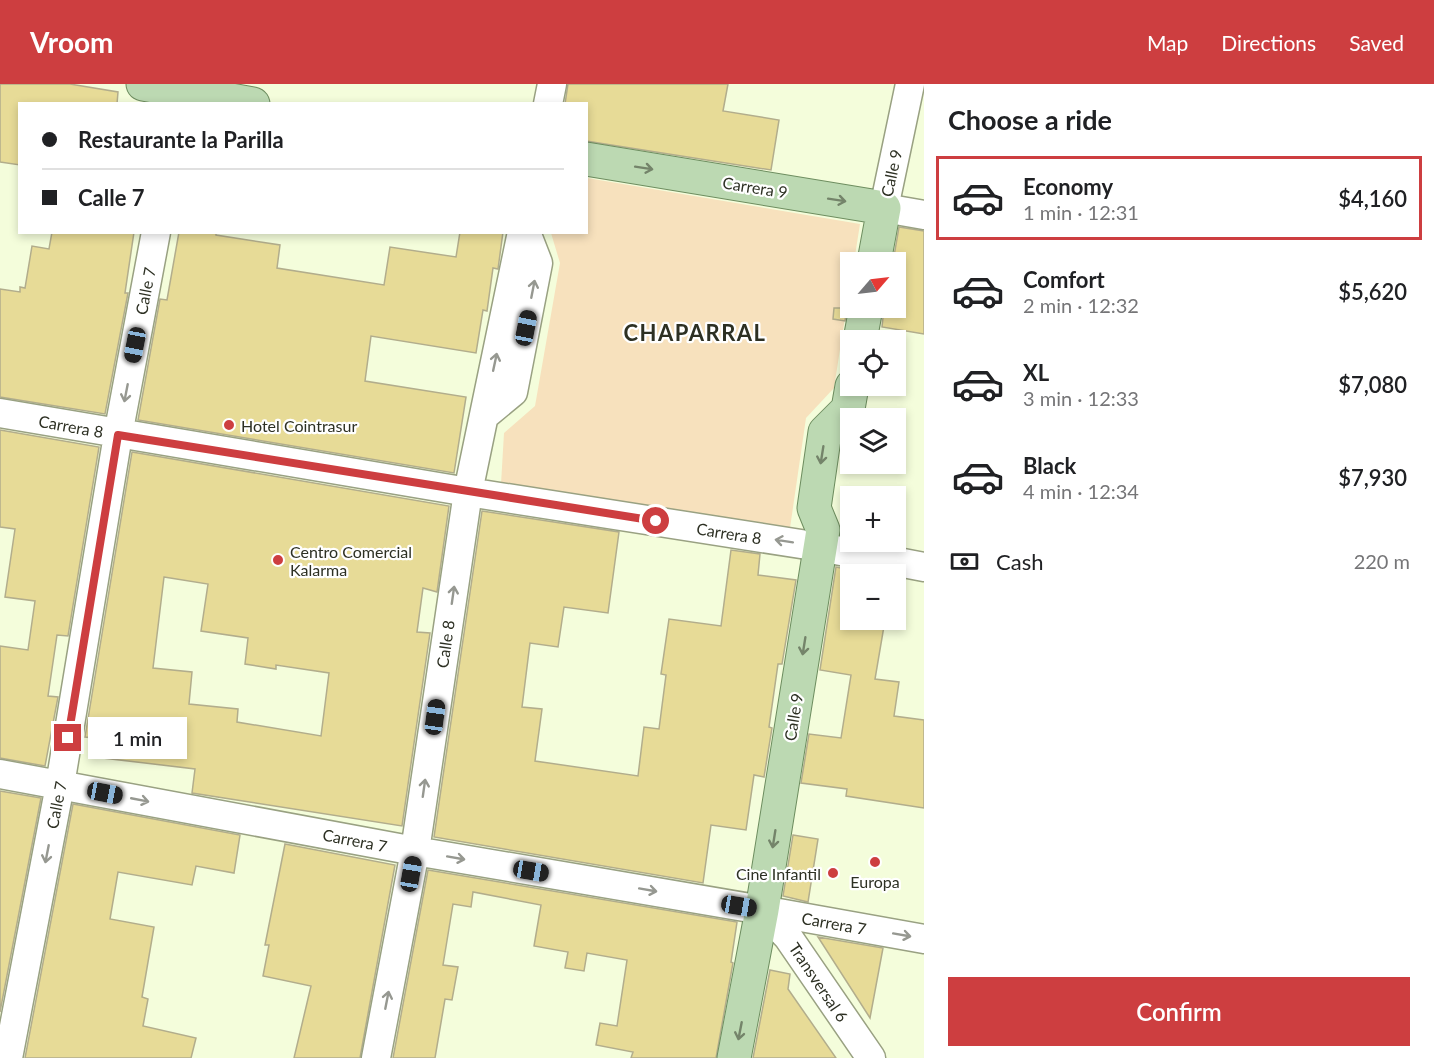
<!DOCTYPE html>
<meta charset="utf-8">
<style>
:root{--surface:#fff;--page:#f6f6f6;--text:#202124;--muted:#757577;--line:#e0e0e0;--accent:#cd3e40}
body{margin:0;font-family:Lato,sans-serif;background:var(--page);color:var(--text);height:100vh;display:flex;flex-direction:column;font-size:22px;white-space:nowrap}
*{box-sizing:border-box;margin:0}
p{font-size:20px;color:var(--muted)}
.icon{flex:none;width:33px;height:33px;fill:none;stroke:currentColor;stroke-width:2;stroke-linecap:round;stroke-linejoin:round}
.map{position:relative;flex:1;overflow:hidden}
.side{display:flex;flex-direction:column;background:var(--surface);width:510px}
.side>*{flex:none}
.guide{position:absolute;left:18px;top:18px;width:570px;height:132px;border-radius:0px;box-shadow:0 3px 9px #0003;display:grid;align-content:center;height:132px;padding:0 24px;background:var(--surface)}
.needle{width:39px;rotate:62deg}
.tools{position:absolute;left:840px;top:168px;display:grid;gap:12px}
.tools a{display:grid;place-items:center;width:66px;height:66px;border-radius:0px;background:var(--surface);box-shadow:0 3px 9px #0003;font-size:30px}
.end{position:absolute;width:27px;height:27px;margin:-14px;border:8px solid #cd3e40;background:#fff;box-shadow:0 0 0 3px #fff}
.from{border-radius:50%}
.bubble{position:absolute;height:42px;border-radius:0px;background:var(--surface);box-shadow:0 3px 9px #0003;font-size:20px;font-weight:600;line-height:42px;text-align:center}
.car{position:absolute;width:18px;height:36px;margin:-18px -9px;border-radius:8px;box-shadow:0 0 4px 2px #0007;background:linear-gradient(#222 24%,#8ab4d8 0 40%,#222 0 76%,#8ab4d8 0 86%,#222 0)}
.guide b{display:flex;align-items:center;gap:21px;height:57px;font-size:22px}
.guide b+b{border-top:2px solid var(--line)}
.guide i{width:15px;height:15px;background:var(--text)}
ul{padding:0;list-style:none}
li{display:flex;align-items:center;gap:18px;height:84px;margin:0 12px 9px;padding:0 12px;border:3px solid transparent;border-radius:0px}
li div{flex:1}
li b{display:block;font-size:22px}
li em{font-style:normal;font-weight:600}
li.current{border-color:var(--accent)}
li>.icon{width:54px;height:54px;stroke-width:1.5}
h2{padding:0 24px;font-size:27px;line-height:72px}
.pay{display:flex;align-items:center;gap:15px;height:66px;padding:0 24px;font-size:22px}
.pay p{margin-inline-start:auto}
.primary-button{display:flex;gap:12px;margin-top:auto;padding:12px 24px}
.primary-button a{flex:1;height:69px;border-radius:0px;background:var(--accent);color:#fff;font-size:24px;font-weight:600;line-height:69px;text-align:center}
header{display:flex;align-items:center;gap:36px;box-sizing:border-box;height:84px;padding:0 30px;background:var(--accent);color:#fff}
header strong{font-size:28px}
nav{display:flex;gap:33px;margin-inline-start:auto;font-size:21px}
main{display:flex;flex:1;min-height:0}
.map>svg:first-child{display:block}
</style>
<header>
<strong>Vroom</strong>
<nav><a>Map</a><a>Directions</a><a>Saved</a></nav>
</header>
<main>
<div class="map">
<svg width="924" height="974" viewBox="0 0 924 974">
<rect width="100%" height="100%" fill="#f4fddb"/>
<path fill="#f7e1bd" d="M587 94 860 140 854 178H850V201L834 304 806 334 790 444 501 400 504 349 535 322 560 179 551 149 586 148Z"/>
<path fill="#e7db97" stroke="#b2ad8c" stroke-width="1.5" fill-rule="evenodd" d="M0 0H70L118 8 117 20H20V81L0 78Z
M568 0H728L723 27 779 36 771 86 586 57V20H565Z
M899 143 924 147V250L882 243 884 224H896V178H893Z
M52 148H134L125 209H128L105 330 0 313V205L20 208V203L25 204 32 162 49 165Z
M179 148H216V151L280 161 277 184 384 201 390 163 456 173 460 148H503L498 185 493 184 487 227 483 226 476 269 371 252 365 297 466 313 454 389 138 336 160 215 167 216Z
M834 224H847L845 237 833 235Z
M0 346 99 363 68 552 57 551 48 612 58 613 45 682 0 674V562L28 566 35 517 5 513 15 445 0 443Z
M132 368 449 422 437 508 423 504 417 548 430 549 402 742 192 709 195 685 103 674 105 655 85 653ZM164 493 208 500 201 547 248 554 245 580 276 585V581L329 589 321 652 237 638 238 625 189 620 192 588 153 584Z
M482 427 619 448 608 529 564 523 558 563 530 559 522 623 542 625 535 677 638 692 644 643 659 645 666 591 661 590 669 535 721 542 731 466 760 470 758 491 796 496 782 580H778L769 643 772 644 764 693 754 691 746 746 711 741 703 799 434 753Z
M836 483 850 486V536L884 542 875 595 899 598 894 632 924 636V724L846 712 847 705 801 699 809 650 841 654 851 591 820 586Z
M0 707 41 714 0 928Z
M73 720 240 751 234 789 196 782 192 801 118 788 110 835 154 843 142 913 148 915 143 942 196 954 191 974H25Z
M793 751 818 755 808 818 783 812Z
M285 760 395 781 360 974H294L311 902 263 892 269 861H265Z
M428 786 737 838 731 878 733 879 716 974H631L633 968 596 961 600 939 617 942 627 876 587 869 584 887 565 884 568 868 534 862 541 821 473 808 471 823 453 820 443 881 458 883 452 916 445 915 435 974H393Z
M818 853 883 864 870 934Z
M770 886 790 890 788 905 836 974H753Z"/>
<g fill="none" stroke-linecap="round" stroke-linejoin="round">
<defs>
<path id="minor" d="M910 0 884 124 924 131
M548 20 552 0
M0 329 468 408 820 463 924 483
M484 332 513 308 538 179 526 148
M0 690 415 767 762 826 924 855
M762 826 788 853 871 974
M8 974 60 701 118 351 156 148
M376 974 415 767 468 408 522 148"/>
<path id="major" d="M143 0 253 20
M586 75 884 124 874 178
M860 256 866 224
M734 974 762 826 823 446 814 424 825 348 848 325 852 302"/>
</defs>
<use href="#minor" stroke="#99a182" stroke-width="31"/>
<use href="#major" stroke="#6d8d5f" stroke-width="35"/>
<use href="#minor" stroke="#fff" stroke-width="28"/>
<use href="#major" stroke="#bcd9b2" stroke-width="33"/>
</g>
<defs><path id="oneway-shaft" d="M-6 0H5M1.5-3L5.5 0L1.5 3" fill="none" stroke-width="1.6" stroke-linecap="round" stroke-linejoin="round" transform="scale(1.5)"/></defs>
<g stroke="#74846a">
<use href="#oneway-shaft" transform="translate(644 84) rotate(9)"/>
<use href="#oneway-shaft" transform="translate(837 116) rotate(9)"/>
<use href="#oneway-shaft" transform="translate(822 371) rotate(99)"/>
<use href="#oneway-shaft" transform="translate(804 562) rotate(99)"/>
<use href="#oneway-shaft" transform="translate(774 755) rotate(99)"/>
<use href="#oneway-shaft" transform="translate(740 947) rotate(101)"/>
</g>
<g stroke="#969891">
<use href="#oneway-shaft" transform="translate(533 205) rotate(-79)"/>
<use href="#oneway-shaft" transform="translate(495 278) rotate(-78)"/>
<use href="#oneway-shaft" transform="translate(126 309) rotate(101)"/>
<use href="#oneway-shaft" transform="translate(784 457) rotate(-171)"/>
<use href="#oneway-shaft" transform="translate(453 511) rotate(-82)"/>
<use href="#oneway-shaft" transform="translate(424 704) rotate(-82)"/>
<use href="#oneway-shaft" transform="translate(140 716) rotate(11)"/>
<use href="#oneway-shaft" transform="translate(47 770) rotate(101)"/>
<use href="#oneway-shaft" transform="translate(456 774) rotate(10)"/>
<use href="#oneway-shaft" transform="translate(648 806) rotate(10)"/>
<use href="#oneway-shaft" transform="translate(902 851) rotate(10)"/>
<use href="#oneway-shaft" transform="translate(387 916) rotate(-79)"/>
</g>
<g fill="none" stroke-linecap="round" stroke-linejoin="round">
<path stroke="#cd3e40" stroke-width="8" d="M68 654 118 351 656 437"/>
</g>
<g fill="#cd3e40" stroke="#fff" stroke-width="2">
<circle cx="229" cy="341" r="6"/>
<circle cx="278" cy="476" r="6"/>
<circle cx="875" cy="778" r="6"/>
<circle cx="833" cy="789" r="6"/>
</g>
<g text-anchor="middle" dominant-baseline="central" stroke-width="4.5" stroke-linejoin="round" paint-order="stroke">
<g font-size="16" fill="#2d3023" stroke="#fff">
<text transform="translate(891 89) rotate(-78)">Calle 9</text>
<text transform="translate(755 103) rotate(9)">Carrera 9</text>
<text transform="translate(145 207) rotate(-79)">Calle 7</text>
<text transform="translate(71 342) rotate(10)">Carrera 8</text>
<text transform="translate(729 449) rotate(9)">Carrera 8</text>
<text transform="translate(445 560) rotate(-82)">Calle 8</text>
<text transform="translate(793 633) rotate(-81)">Calle 9</text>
<text transform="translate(56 721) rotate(-79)">Calle 7</text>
<text transform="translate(355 756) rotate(11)">Carrera 7</text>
<text transform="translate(834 839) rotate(10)">Carrera 7</text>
<text transform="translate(819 898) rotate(56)">Transversal 6</text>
</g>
<g font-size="16" fill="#2d3023" stroke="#fff" text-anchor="start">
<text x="241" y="341">Hotel Cointrasur</text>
<text x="290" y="467">Centro Comercial<tspan x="290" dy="18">Kalarma</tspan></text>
<text x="821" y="789" text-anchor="end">Cine Infantil</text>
<text x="875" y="797" text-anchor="middle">Europa</text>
</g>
<g font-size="22" font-weight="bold" letter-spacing="1.5" fill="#2d3023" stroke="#fff">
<text x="695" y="248">CHAPARRAL</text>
</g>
</g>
</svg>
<div class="tools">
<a><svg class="needle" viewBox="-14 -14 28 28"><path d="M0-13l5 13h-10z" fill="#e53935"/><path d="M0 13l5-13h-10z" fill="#757577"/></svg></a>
<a><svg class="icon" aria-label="locate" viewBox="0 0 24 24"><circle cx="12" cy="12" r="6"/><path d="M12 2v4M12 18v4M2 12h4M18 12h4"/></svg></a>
<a><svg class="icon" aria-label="layers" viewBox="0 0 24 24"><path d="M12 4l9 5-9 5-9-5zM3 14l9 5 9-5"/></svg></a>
<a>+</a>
<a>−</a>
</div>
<i class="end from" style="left:656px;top:437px"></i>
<i class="end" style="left:68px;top:654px"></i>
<div class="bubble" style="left:88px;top:633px;width:99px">1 min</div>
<i class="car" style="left:526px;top:244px;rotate:11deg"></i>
<i class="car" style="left:135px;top:261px;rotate:191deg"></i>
<i class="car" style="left:435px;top:633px;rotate:8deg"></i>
<i class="car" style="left:105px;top:709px;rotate:101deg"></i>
<i class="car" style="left:531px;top:787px;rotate:100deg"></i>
<i class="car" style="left:411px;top:790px;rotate:10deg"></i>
<i class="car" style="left:739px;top:822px;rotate:100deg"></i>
<div class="guide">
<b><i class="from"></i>Restaurante la Parilla</b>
<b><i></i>Calle 7</b>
</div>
</div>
<section class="side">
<h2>Choose a ride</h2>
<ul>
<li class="current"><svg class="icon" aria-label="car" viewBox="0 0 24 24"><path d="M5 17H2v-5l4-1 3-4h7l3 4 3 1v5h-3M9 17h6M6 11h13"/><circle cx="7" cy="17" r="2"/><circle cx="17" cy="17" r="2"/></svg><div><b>Economy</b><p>1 min · 12:31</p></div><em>$4,160</em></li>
<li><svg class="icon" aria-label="car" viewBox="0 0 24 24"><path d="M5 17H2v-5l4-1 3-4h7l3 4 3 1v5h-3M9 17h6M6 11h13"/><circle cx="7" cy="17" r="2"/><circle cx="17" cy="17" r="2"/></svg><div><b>Comfort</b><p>2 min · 12:32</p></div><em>$5,620</em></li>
<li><svg class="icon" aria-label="car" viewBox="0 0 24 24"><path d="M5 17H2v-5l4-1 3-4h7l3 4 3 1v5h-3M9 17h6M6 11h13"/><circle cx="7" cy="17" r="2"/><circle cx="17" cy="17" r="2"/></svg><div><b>XL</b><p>3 min · 12:33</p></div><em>$7,080</em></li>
<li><svg class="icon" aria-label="car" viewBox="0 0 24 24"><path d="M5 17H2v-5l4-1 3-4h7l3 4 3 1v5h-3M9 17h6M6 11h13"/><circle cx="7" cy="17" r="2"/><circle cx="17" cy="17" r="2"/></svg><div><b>Black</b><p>4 min · 12:34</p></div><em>$7,930</em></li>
</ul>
<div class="pay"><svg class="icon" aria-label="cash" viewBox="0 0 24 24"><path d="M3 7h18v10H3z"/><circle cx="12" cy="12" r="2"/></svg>Cash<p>220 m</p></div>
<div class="primary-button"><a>Confirm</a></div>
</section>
</main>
